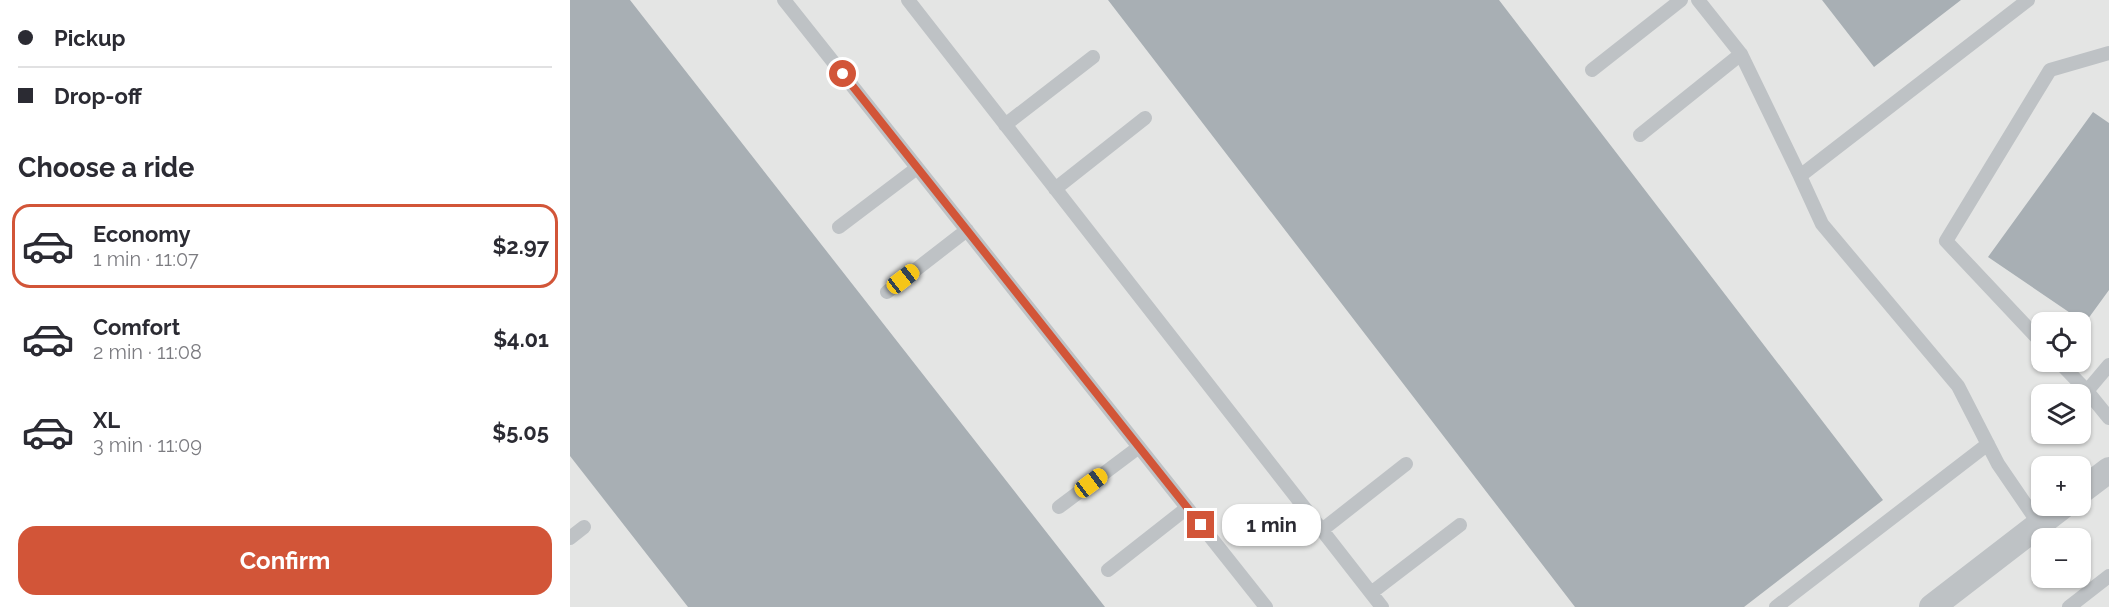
<!DOCTYPE html>
<meta charset="utf-8">
<style>
:root{--surface:#fff;--page:#f7f7f7;--text:#2b2b33;--muted:#7c7c81;--line:#e1e1e2;--accent:#d25538}
body{margin:0;font-family:Raleway,sans-serif;background:var(--page);color:var(--text);height:100vh;display:flex;flex-direction:column;font-size:22px;white-space:nowrap}
*{box-sizing:border-box;margin:0}
p{font-size:20px;color:var(--muted)}
.icon{flex:none;width:33px;height:33px;fill:none;stroke:currentColor;stroke-width:2;stroke-linecap:round;stroke-linejoin:round}
.map{position:relative;flex:1;overflow:hidden}
.side{display:flex;flex-direction:column;background:var(--surface);width:570px}
.side>*{flex:none}
.hud{display:grid;align-content:center;height:132px;padding:0 18px;background:var(--surface)}
.tools{position:absolute;left:1461px;top:312px;display:grid;gap:12px}
.tools a{display:grid;place-items:center;width:60px;height:60px;border-radius:12px;background:var(--surface);box-shadow:0 2px 4px #0004;font-size:30px}
.end{position:absolute;width:27px;height:27px;margin:-14px;border:8px solid #d25538;background:#fff;box-shadow:0 0 0 3px #fff}
.from{border-radius:50%}
.bubble{position:absolute;height:42px;border-radius:18px;background:var(--surface);box-shadow:0 2px 4px #0004;font-size:20px;font-weight:700;line-height:42px;text-align:center}
.car{position:absolute;width:18px;height:36px;margin:-18px -9px;border-radius:8px;box-shadow:0 0 4px 2px #0007;background:linear-gradient(#f5c518 24%,#345 0 40%,#f5c518 0 76%,#345 0 86%,#f5c518 0)}
.hud b{display:flex;align-items:center;gap:21px;height:57px;font-size:22px}
.hud b+b{border-top:2px solid var(--line)}
.hud i{width:15px;height:15px;background:var(--text)}
ul{padding:0;list-style:none}
li{display:flex;align-items:center;gap:18px;height:84px;margin:0 12px 9px;padding:0 6px;border:3px solid transparent;border-radius:18px}
li div{flex:1}
li b{display:block;font-size:22px}
li em{font-style:normal;font-weight:700}
li.active{border-color:var(--accent)}
li>.icon{width:54px;height:54px;stroke-width:1.5}
h2{padding:0 18px;font-size:27px;line-height:72px}
.action{display:flex;gap:12px;margin-top:auto;padding:12px 18px}
.action a{flex:1;height:69px;border-radius:18px;background:var(--accent);color:#fff;font-size:24px;font-weight:700;line-height:69px;text-align:center}
main{display:flex;flex:1;min-height:0}
.map>svg:first-child{display:block}
</style>
<main>
<section class="side">
<div class="hud">
<b><i class="from"></i>Pickup</b>
<b><i></i>Drop-off</b>
</div>
<h2>Choose a ride</h2>
<ul>
<li class="active"><svg class="icon" aria-label="car" viewBox="0 0 24 24"><path d="M5 17H2v-5l4-1 3-4h7l3 4 3 1v5h-3M9 17h6M6 11h13"/><circle cx="7" cy="17" r="2"/><circle cx="17" cy="17" r="2"/></svg><div><b>Economy</b><p>1 min · 11:07</p></div><em>$2.97</em></li>
<li><svg class="icon" aria-label="car" viewBox="0 0 24 24"><path d="M5 17H2v-5l4-1 3-4h7l3 4 3 1v5h-3M9 17h6M6 11h13"/><circle cx="7" cy="17" r="2"/><circle cx="17" cy="17" r="2"/></svg><div><b>Comfort</b><p>2 min · 11:08</p></div><em>$4.01</em></li>
<li><svg class="icon" aria-label="car" viewBox="0 0 24 24"><path d="M5 17H2v-5l4-1 3-4h7l3 4 3 1v5h-3M9 17h6M6 11h13"/><circle cx="7" cy="17" r="2"/><circle cx="17" cy="17" r="2"/></svg><div><b>XL</b><p>3 min · 11:09</p></div><em>$5.05</em></li>
</ul>
<div class="action"><a>Confirm</a></div>
</section>
<div class="map">
<svg width="1539" height="607" viewBox="0 0 1539 607">
<rect width="100%" height="100%" fill="#f6f6f4"/>
<path fill="#e4e5e4" fill-rule="evenodd" d="M0 0H1539V607H0ZM1472 322H1510V362H1472ZM1472 394H1510V434H1472ZM1472 466H1510V506H1472ZM1472 538H1510V578H1472Z"/>
<path fill="#a8afb4" d="M0 0H60L535 607H118L0 456Z
M538 0H929L1313 500 1174 607H1005Z
M1252 0H1391L1304 67Z
M1523 112 1539 123V290L1515 323 1418 257Z"/>
<g fill="none" stroke-linecap="round" stroke-linejoin="round">
<path stroke="#bec2c5" stroke-width="14" d="M214 0 696 607
M338 0 812 607
M1128 0 1171 54 1230 176 1458 0
M1022 70 1111 0
M435 125 523 57
M1070 135 1171 54
M1230 176 1252 224 1388 386 1428 464 1469 524
M485 189 575 118
M269 227 347 168
M317 292 397 230
M1472 343 1376 241 1480 70 1539 53
M1489 362 1517 391
M1539 365 1517 391 1539 418
M489 507 569 447
M752 530 836 464
M0 538 14 527
M538 570 617 508
M801 593 890 525
M1206 607 1418 444
M1499 607 1539 576"/>
<path stroke="#bec2c5" stroke-width="26" d="M1510 492 1539 470
M1362 607 1493 506"/>
</g>
<g fill="none" stroke-linecap="round" stroke-linejoin="round">
<path stroke="#d25538" stroke-width="8" d="M273 74 631 525"/>
</g>
</svg>
<div class="tools">
<a><svg class="icon" aria-label="locate" viewBox="0 0 24 24"><circle cx="12" cy="12" r="6"/><path d="M12 2v4M12 18v4M2 12h4M18 12h4"/></svg></a>
<a><svg class="icon" aria-label="layers" viewBox="0 0 24 24"><path d="M12 4l9 5-9 5-9-5zM3 14l9 5 9-5"/></svg></a>
<a>+</a>
<a>−</a>
</div>
<i class="end from" style="left:273px;top:74px"></i>
<i class="end" style="left:631px;top:525px"></i>
<div class="bubble" style="left:652px;top:504px;width:99px">1 min</div>
<i class="car" style="left:333px;top:279px;rotate:52deg"></i>
<i class="car" style="left:521px;top:483px;rotate:53deg"></i>
</div>
</main>
